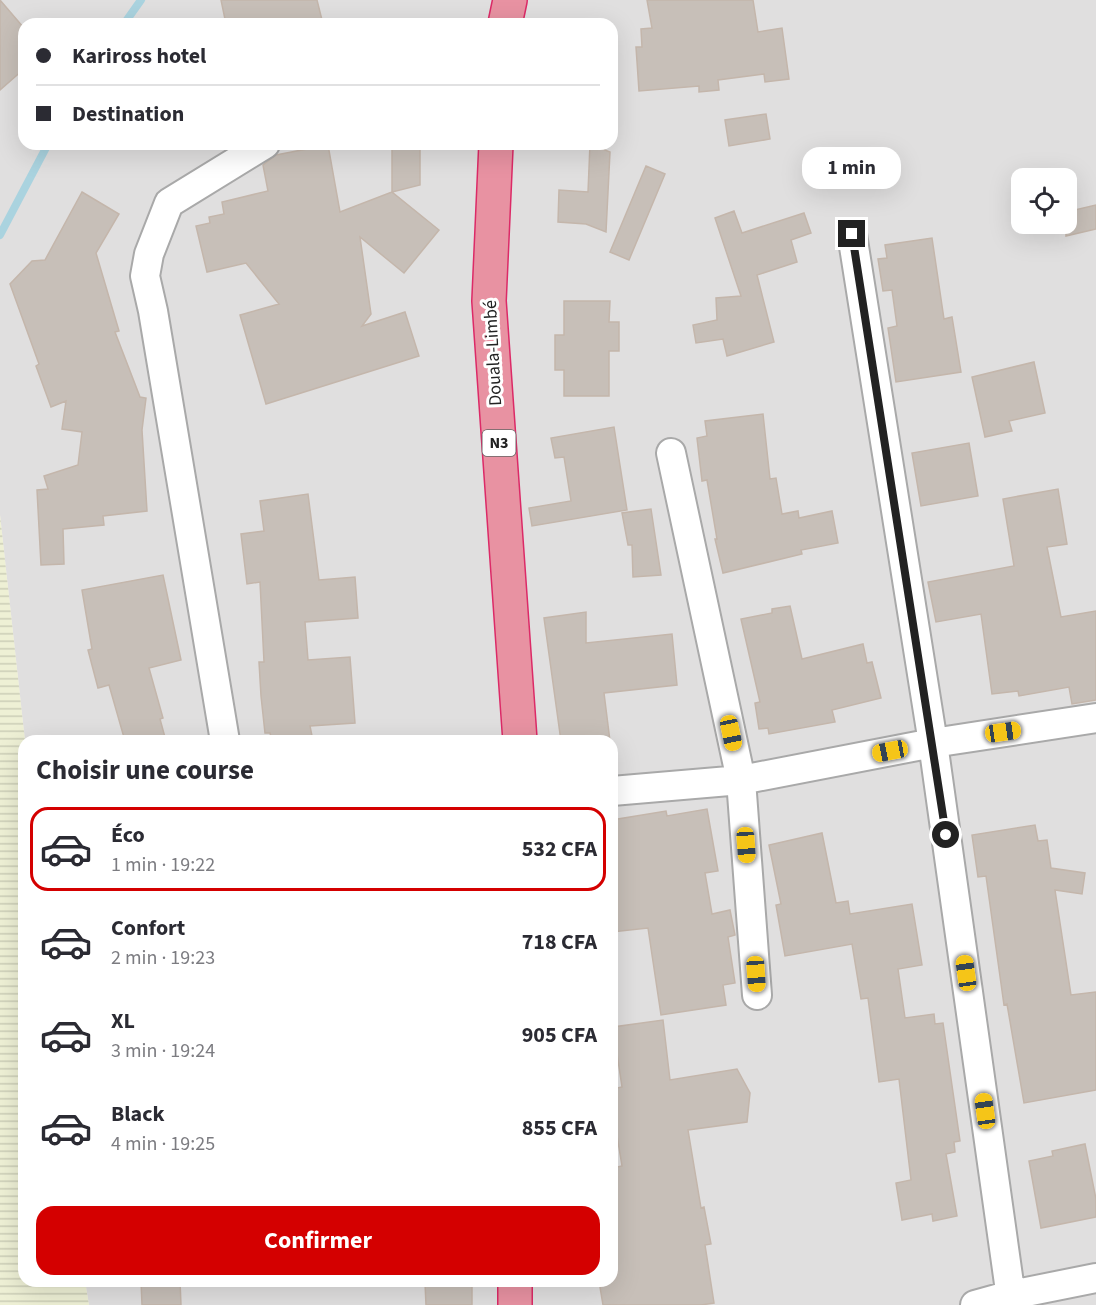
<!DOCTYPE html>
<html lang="fr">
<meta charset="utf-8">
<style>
:root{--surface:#fff;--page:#f2f2f3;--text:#2b2b33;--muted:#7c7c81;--line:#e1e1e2;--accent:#d40000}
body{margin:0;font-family:"Source Sans 3",sans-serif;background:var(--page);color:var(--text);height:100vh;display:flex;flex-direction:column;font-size:22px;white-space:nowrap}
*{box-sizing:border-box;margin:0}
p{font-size:20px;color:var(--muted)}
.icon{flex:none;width:33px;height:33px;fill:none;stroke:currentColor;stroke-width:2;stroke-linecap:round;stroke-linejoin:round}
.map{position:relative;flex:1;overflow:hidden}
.details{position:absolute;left:18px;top:735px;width:600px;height:552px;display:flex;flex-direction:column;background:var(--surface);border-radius:18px;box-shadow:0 6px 24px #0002}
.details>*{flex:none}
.banner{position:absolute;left:18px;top:18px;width:600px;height:132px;border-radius:18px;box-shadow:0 6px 24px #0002;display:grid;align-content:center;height:132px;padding:0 18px;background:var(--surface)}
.controls{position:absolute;left:1011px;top:168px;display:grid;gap:12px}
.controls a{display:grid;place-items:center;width:66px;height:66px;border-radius:12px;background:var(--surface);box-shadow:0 6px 24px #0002;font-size:30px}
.end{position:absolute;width:27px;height:27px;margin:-14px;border:8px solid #222;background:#fff;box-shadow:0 0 0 3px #fff}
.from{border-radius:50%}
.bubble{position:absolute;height:42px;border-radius:18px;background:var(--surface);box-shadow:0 6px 24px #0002;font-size:20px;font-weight:700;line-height:42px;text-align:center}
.car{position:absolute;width:18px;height:36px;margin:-18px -9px;border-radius:8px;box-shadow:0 0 4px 2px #0007;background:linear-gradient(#f5c518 24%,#345 0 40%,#f5c518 0 76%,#345 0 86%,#f5c518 0)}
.banner b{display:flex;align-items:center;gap:21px;height:57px;font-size:22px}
.banner b+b{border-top:2px solid var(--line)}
.banner i{width:15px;height:15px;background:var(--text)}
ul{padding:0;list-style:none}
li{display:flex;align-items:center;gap:18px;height:84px;margin:0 12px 9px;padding:0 6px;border:3px solid transparent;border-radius:18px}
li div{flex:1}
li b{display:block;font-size:22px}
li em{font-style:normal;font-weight:700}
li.active{border-color:var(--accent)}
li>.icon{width:54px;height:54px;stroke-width:1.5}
h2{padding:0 18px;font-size:27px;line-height:72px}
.primary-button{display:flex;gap:12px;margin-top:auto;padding:12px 18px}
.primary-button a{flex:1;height:69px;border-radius:18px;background:var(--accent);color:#fff;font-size:24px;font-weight:700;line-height:69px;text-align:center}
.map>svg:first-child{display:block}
</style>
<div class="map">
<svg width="1096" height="1305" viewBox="0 0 1096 1305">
<defs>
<pattern id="farmland-rules" width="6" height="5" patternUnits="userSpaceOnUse" patternTransform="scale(1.5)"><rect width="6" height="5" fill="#eef0d5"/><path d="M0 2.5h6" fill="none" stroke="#ccceb7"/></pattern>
</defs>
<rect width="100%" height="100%" fill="#f2efe9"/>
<path fill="#e0dfdf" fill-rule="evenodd" d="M0 0H1096V1305H89L85 1281H612V741H25L0 515ZM24 24H612V144H24ZM1022 178H1066V224H1022Z"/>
<path fill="url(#farmland-rules)" d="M0 515 25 741 24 1281H85L89 1305H0Z"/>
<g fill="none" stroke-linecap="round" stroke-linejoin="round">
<path stroke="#aad3df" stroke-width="8" d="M124 24 141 0
M0 235 48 144"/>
</g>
<path fill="#c7bfb8" stroke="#c4b6ab" stroke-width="1.5" d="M0 0 24 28V69L0 90Z
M221 0H317L323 24H226Z
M647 0H753L758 32 782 28 789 79 765 82 764 74 718 80 719 90 699 92V86L639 91 636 47H642L641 29 652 28Z
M766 114 770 139 729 146 725 120Z
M392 144H420V185L392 192 439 230 404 273 360 237 371 314 362 326 405 312 419 356 266 404 240 315 279 304 246 263 207 272 196 226 210 223 209 217 224 214 222 202 268 191 263 165 276 155 328 145 340 212 392 192Z
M590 144 610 152 606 232 586 224 558 222 559 190 588 192Z
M646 166 665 174 629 260 610 252Z
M82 192 119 214 96 253 119 331 115 332 140 397 146 398 142 430 147 511 103 516 104 525 63 529 64 564 41 565 37 490 48 489 44 476 78 465 82 432 62 429 66 401 51 407 36 366 39 364 10 284 32 261 45 260Z
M1096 205V229L1066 236V212Z
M734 211 742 233 804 213 811 233 791 240 797 262 757 275 774 342 727 356 723 339 696 343 693 325 717 320 716 298 741 296 715 218Z
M932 238 944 319 952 317 961 372 896 382 888 328 897 326 892 290 883 291 878 259 887 258 885 245Z
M564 301H610L609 322H619V351H609V396H564V370H555V335H564Z
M1034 362 1045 413 1009 421 1012 431 985 437 972 377Z
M763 414 770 479 776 478 782 514 798 511 799 518 832 511 838 543 801 550 802 554 723 573 715 539H717L707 480 702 481 697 438 707 436 705 421Z
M614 427 627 510 532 526 529 508 571 501 564 457 555 458 551 438Z
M969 443 978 496 921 506 912 453Z
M1058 489 1067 544 1047 547 1061 617 1096 611V700L1072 704 1069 687 1019 696 1018 691 992 694 981 614 936 622 928 582 1014 566 1003 499Z
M308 494 319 580 355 577 358 618 305 622 308 660 350 657 355 723 310 726 313 741H272L270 733H265L261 696 259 662H264L260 582 247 584 241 534 264 531 260 501Z
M651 509 661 575 633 577 632 545H628L622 513Z
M163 575 181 660 149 668 163 718 160 719 166 741H125L109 685 98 688 88 650 92 649 82 590Z
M790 606 802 659 863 644 867 663 872 662 881 698 832 710 835 722 769 734 768 728 759 729 755 703 760 702 741 619 772 613V609Z
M586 612V643L672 634 677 685 604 693 610 741H561L544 618Z
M707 809 718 871 705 873 712 914 730 910 735 935 728 937 735 983 723 985 726 1005 661 1015 648 928 612 932V820L666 811 667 816Z
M1035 825 1038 841 1047 840 1051 868 1085 873 1082 894 1055 890 1071 995 1096 992V1090L1024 1103 1007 1004 1004 1005 986 876 978 877 972 835Z
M822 833 836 903 848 901 850 914 912 904 922 965 898 969 905 1018 934 1014 935 1024 943 1023 960 1141 954 1142 955 1152 946 1154 957 1216 933 1221 932 1214 902 1220 896 1183 911 1180 899 1079 879 1082 868 998 861 999 852 944 785 956 776 905 781 904 769 845Z
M663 1020 670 1080 737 1069 750 1093 747 1122 688 1130 701 1208 704 1207 711 1244 705 1245 714 1303 701 1305H603L599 1281H612V1168L622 1166 612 1105V1089L622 1087 613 1027Z
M1085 1144 1096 1199V1217L1041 1228 1029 1161 1053 1156 1052 1151Z
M141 1281H180L181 1305H142Z
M438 1281H472V1305H426L425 1283Z"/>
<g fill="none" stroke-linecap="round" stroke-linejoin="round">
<defs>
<path id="street" d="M852 234 933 743 1012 1305
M671 453 741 780 757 995
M225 741 153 311 145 276 149 254 169 203 265 144
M612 791 741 780 933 743 1096 718
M975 1305 1011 1295 1096 1278"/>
<path id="highway" d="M505 24 510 0
M496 144 489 301 520 741
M515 1281V1305"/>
</defs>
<use href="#street" stroke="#a9a9a9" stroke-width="32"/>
<use href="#highway" stroke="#dc2a67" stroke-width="36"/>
<use href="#street" stroke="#fff" stroke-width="28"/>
<use href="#highway" stroke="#e892a2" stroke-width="33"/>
</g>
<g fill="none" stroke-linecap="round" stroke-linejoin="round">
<path stroke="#222" stroke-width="8" d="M852 234 946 835"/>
</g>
<g text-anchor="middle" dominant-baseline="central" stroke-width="6" stroke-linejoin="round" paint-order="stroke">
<rect fill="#fff" stroke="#646464" stroke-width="1.5" x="482.5" y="430" width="33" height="26" rx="4.5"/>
<g font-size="16" font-weight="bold" fill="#222">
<text x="499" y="443">N3</text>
</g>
<g font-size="18" fill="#222" stroke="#fff">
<text transform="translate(493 353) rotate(-93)">Douala-Limbé</text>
</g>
</g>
</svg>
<div class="controls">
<a><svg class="icon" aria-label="locate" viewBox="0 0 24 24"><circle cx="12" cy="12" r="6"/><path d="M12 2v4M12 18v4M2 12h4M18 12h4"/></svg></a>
</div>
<i class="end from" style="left:946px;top:835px"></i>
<i class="end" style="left:852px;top:234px"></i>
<div class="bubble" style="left:802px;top:147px;width:99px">1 min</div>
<i class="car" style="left:1003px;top:732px;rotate:82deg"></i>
<i class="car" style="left:731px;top:733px;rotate:168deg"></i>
<i class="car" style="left:890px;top:751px;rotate:259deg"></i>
<i class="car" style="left:746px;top:845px;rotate:176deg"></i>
<i class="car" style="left:966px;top:973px;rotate:352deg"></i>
<i class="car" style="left:756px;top:974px;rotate:176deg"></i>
<i class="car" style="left:985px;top:1111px;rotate:352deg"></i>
<div class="banner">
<b><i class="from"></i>Kariross hotel</b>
<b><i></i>Destination</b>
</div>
<section class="details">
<h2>Choisir une course</h2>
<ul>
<li class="active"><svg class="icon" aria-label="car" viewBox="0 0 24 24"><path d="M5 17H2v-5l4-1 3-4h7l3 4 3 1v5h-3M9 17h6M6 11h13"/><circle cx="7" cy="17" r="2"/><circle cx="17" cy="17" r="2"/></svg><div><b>Éco</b><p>1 min · 19:22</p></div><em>532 CFA</em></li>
<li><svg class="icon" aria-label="car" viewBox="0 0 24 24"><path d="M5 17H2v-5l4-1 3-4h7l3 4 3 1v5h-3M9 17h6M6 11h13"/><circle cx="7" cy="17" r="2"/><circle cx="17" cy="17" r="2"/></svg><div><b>Confort</b><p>2 min · 19:23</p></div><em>718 CFA</em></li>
<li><svg class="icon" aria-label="car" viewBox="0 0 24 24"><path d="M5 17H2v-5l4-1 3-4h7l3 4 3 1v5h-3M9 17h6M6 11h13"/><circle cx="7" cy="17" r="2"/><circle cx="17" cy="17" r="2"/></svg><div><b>XL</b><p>3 min · 19:24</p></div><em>905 CFA</em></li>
<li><svg class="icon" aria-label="car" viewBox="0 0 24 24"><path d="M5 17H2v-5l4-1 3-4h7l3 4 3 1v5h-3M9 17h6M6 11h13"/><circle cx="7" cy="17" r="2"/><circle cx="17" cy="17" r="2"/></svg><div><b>Black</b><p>4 min · 19:25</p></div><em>855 CFA</em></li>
</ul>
<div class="primary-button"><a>Confirmer</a></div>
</section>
</div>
